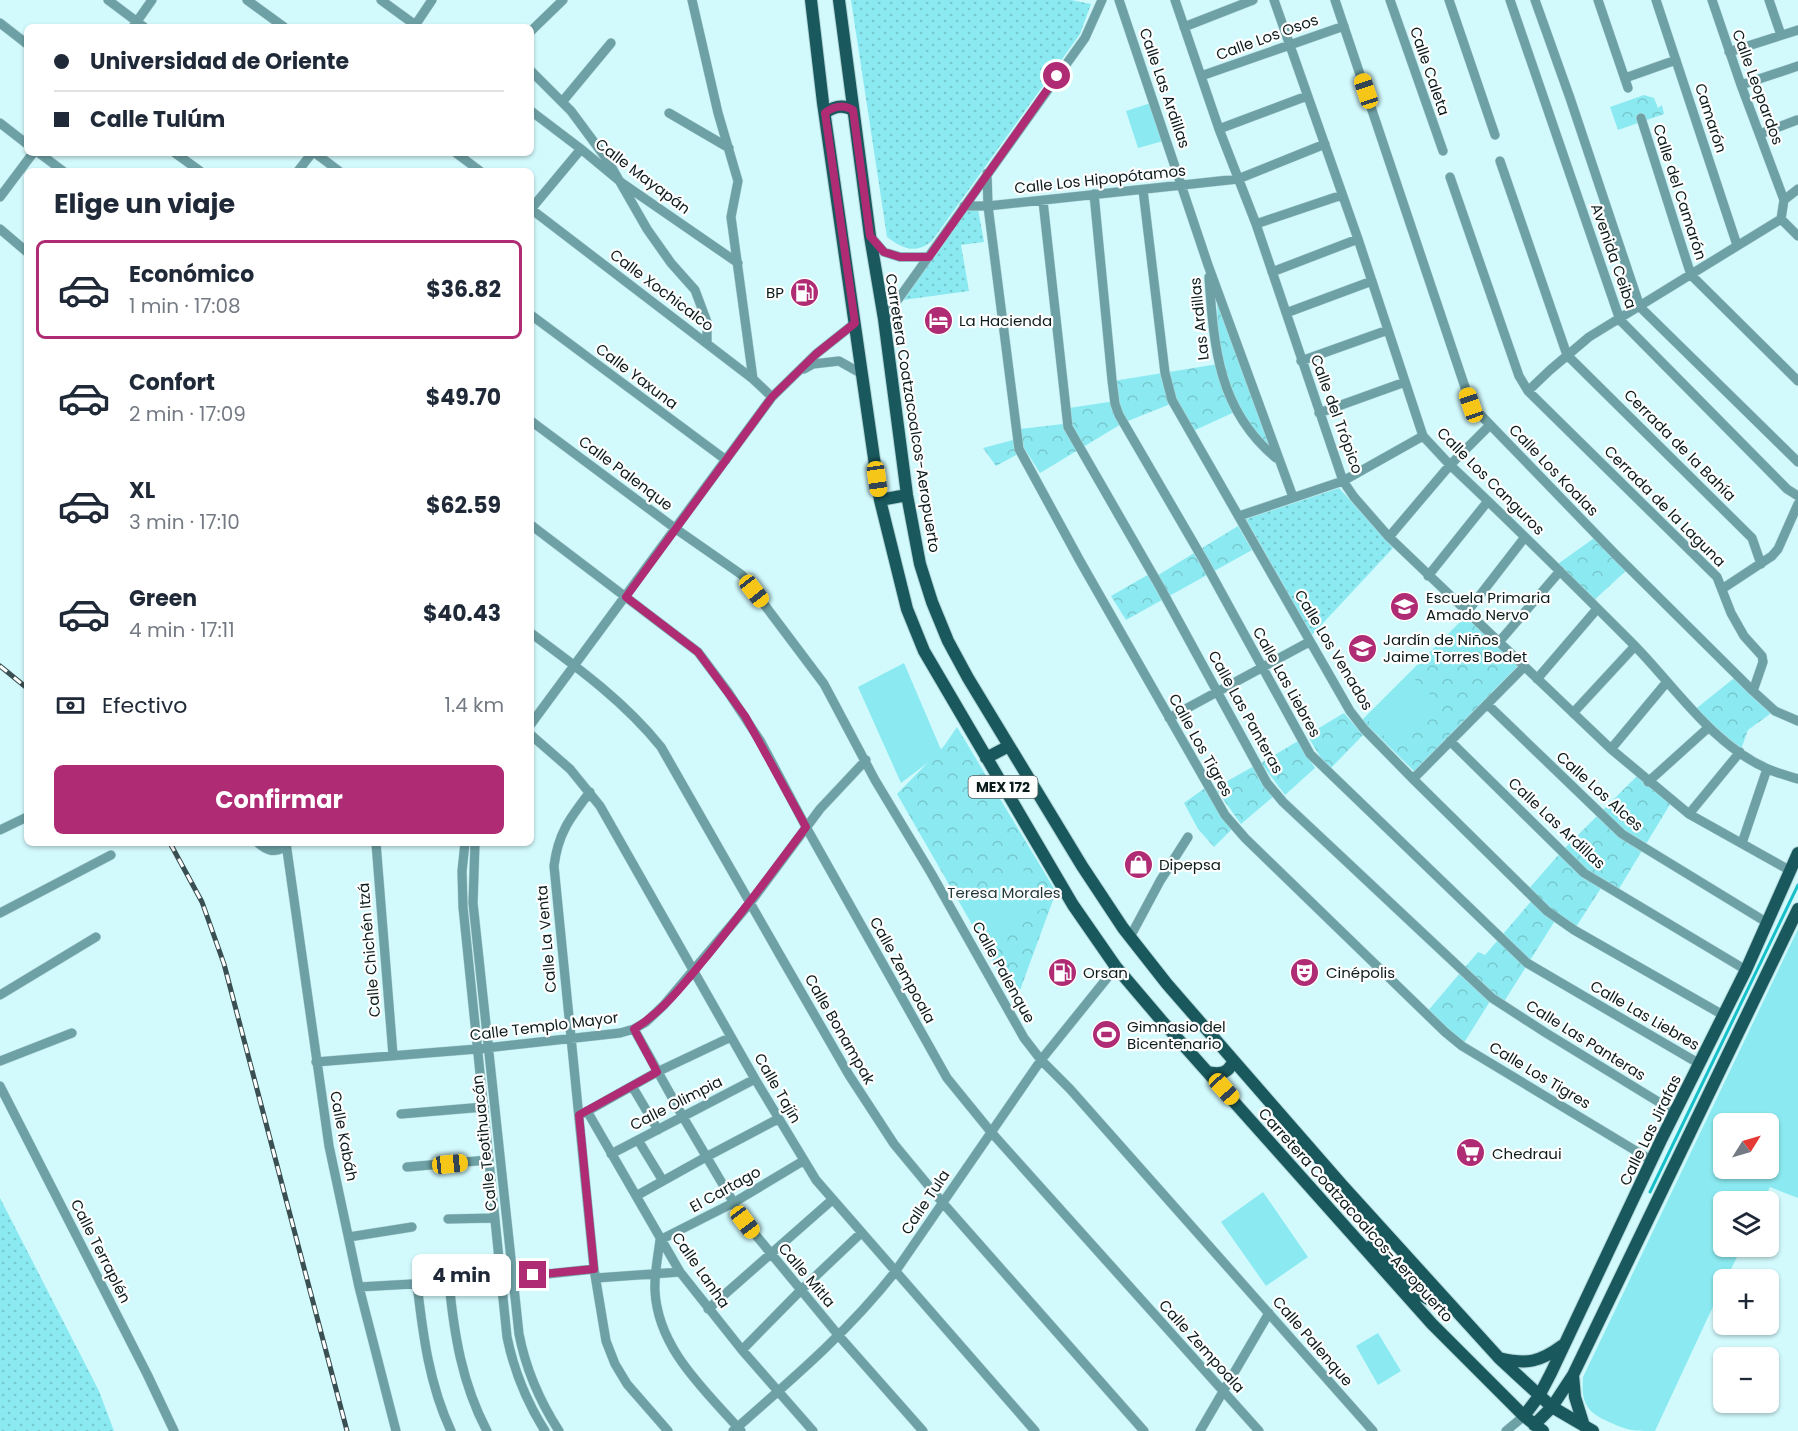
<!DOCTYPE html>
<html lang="es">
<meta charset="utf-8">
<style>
:root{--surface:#fff;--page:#f6f6f7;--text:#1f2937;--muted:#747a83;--line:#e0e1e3;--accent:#af2b73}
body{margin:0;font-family:Poppins,sans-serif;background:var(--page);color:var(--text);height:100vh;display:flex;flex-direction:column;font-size:22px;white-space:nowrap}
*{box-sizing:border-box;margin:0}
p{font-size:20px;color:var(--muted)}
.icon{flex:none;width:33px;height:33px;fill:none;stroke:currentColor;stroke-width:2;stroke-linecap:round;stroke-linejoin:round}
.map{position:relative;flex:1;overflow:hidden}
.sheet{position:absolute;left:24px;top:168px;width:510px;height:678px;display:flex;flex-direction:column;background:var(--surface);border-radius:9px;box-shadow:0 2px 4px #0004}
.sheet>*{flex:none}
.guide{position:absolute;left:24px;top:24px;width:510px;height:132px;border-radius:9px;box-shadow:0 2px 4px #0004;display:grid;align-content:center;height:132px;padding:0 30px;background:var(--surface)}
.needle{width:39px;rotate:53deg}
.tools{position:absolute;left:1713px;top:1113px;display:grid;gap:12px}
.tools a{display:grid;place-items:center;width:66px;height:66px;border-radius:9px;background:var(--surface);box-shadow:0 2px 4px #0004;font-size:30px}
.end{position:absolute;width:27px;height:27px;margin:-14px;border:8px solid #af2b73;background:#fff;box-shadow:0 0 0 3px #fff}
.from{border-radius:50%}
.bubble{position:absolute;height:42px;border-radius:9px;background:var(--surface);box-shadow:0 2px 4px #0004;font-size:20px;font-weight:700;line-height:42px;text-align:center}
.car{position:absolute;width:18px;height:36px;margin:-18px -9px;border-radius:8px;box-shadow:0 0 4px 2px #0007;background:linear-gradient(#f5c518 24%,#345 0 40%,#f5c518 0 76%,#345 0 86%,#f5c518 0)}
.guide b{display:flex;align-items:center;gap:21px;height:57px;font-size:22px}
.guide b+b{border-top:2px solid var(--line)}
.guide i{width:15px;height:15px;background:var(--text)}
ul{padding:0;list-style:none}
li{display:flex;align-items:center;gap:18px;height:99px;margin:0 12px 9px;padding:0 18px;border:3px solid transparent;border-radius:9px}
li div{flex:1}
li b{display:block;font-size:22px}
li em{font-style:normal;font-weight:700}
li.current{border-color:var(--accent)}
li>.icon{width:54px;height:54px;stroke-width:1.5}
h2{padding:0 30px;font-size:27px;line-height:72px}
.pay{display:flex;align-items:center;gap:15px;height:66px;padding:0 30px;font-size:22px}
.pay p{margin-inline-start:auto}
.cta{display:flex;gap:12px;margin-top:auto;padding:12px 30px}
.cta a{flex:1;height:69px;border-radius:9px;background:var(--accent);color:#fff;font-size:24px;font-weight:700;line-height:69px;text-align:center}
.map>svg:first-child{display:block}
</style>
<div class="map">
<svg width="1798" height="1431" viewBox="0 0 1798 1431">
<defs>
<pattern id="grass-dots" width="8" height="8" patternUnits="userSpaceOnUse" patternTransform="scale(1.5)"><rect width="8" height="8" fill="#8beaf1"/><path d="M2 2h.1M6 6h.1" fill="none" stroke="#77c8ce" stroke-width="1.8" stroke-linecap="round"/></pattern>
<pattern id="park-crowns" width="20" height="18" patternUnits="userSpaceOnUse" patternTransform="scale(1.5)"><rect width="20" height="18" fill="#8beaf1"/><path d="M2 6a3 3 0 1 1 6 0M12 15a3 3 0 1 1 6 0" fill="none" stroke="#77c8ce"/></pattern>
</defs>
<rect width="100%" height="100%" fill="#d2fafd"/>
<path fill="url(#grass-dots)" d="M851 0H1071L1091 4 1080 34 932 241C915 255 902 248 887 237Z
M963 209H978L984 242 961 245 969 291 903 300Z
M1339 488 1393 548 1312 635 1246 519Z
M0 1198 99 1391 114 1431H0Z"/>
<path fill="url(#park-crowns)" d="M1644 95 1654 98 1658 108 1662 105 1664 114 1618 130 1610 107Z
M1217 296 1272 449 1262 444 1239 410 1193 431 1178 401 1123 423 1040 473 1024 448 1020 429 1063 424 1069 408 1115 401 1113 381 1218 364Z
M1013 440 1018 454 996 466 983 448Z
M1238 526 1252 550 1126 620 1111 596 1151 573 1155 577Z
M1597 536 1629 568 1591 603 1555 566Z
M1466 616 1518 666 1414 771 1362 720Z
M1738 675 1774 711 1748 730 1740 752 1693 711Z
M1344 713 1363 735 1331 768 1321 758 1307 735Z
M957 727 1056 892 1016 1001 897 794 944 746Z
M1298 741 1315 768 1285 795 1261 763Z
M1254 766 1274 796 1241 824 1215 788Z
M1639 774 1672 801 1617 892 1603 885 1574 930 1556 919 1502 1005 1492 998 1462 1046 1426 1013 1478 952 1485 955 1533 899 1526 892 1560 853Z
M1205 788 1232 829 1214 847 1198 829 1184 803Z"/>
<path fill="#8beaf1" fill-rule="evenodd" d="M1151 103 1163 141 1138 148 1126 111Z
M904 663 942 752 901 783 858 687Z
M1409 674 1439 703 1395 747 1366 718Z
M1022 868 1045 907 986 942 962 902Z
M1798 929V1198L1770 1187 1763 1201 1724 1202V1246L1742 1247 1726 1279 1724 1280 1723 1285 1655 1431C1633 1431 1629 1431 1609 1422 1586 1412 1581 1402 1583 1377ZM1724 1124H1768V1168H1724Z
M1263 1192 1308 1257 1266 1286 1221 1222Z
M1378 1333 1401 1371 1378 1385 1356 1346Z"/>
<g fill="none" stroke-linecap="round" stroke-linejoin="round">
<path stroke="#18bfc9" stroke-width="3" d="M1650 1192 1798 885"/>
<defs>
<path id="minor" d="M108 0 144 27
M247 0 284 27
M381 0 418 27
M692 0 718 113 738 181 731 217 753 379
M1119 0 1208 265 1293 497
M1175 0 1219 129 1256 224 1338 466 1343 481 1354 497 1389 537 1611 749 1689 814 1789 870
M1274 0 1358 239 1423 436 1450 465C1512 523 1572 583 1632 643 1673 684 1712 745 1768 769 1777 773 1788 776 1798 779
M1335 0 1471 405 1616 555 1753 691 1775 711 1798 721
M1390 0 1443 151
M1449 0 1495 135
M1510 0 1620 320 1787 489 1798 496
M1535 0 1570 98 1640 307 1798 462
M1598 0 1628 88
M1656 0 1737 245
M1712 0 1741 85 1784 200 1781 219
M1769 0 1781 35
M0 23 27 44
M133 27 152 0
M414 27 432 0
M1184 27 1253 0
M531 31 563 0
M1729 52 1798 30
M531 71 571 111 608 161 647 229 671 263 695 290 707 322V343
M1201 76 1344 26
M1625 78 1676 60
M1741 85 1798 66
M562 102 611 43
M531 111 581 149 622 183 738 263
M669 113 729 148
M1641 118 1691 275 1798 381
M0 123 27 144
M1219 129 1307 96
M1760 134 1797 120
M39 153 63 171
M175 153 200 171
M315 153 339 171
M456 153 480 171
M1500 161 1567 355 1752 538 1761 564
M298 171 312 153
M987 173 988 206 1019 449 1080 561 1225 815 1245 838 1445 1032 1462 1046 1651 1160
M1450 177 1519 376 1528 391 1717 577 1731 613 1744 636 1762 656 1763 662 1753 691
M1143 190 1165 373 1172 400 1350 711 1364 729 1413 779 1547 911 1574 930 1723 1015
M1094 194 1112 380 1115 404 1119 415 1204 561 1310 754 1527 963 1698 1063
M0 197 33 153
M1784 200 1798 189
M1043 201 1068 427 1160 587 1267 783 1283 802 1492 998 1546 1033 1675 1112
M964 206H988L1238 179 1325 144
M531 209 753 379 772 397
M531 209 581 149
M1781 219 1798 236
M1256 224 1342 195
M0 229 27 252
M870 236 884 252 900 257H929
M1272 272 1358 239
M1209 277C1214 347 1218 410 1276 458
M1286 313 1372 281
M531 315 726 460
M884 319 1085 38 1102 0
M1301 361 1388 330
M804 369 813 364 839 361 862 374
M1528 391 1550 370 1589 337 1781 219
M1319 413 1405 382
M531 421 676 529 742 575 824 684 875 780 931 873 1024 1038 1041 1060 1070 1089 1373 1431
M1239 516 1343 481 1423 436
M531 525 698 652 728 692 761 742 806 827 947 1078 991 1132 1259 1431
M1389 537 1450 465 1489 426
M1428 576 1488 501
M1722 589 1772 556 1778 549 1798 504
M1467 612 1525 537
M531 633C577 667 625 702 661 747L781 957 849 1075 894 1144 942 1202 1144 1431
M1499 642 1560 571
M1537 679 1597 609
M1487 704 1622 834 1766 922
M1573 713 1635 646
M1169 718 1309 642
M531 724 772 397 816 354 855 323
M531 735 570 769 600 806 755 1079 816 1180 1035 1431
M1450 741 1584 873 1746 970
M1611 749 1666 683
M1413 779 1524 667
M1648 782 1709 727
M590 792C570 818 558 833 554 866L594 1269 606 1341 615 1364 627 1384 668 1431
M1689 814 1740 752
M0 830 27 817
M258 843C267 851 274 853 285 847
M286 843 329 1146 359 1287 396 1431
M376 843 393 1055
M465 843 462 871 463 907 507 1337C514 1371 526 1401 545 1431
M475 843 473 903 519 1334C526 1370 539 1400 559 1431
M1742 843 1767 769
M0 913 111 855
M1130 937 1160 881 1188 837
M0 995 96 937
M634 1029 683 1117 745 1222 839 1336 923 1431
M0 1061 72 1033
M316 1062 477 1049 620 1033 634 1029 646 1022 664 1005 750 903 820 809 866 760
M0 1086 147 1374 174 1431
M632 1086 658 1130
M587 1111 680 1272 742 1350 813 1431
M584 1113 657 1072 731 1037
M401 1114 484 1107
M638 1140 663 1181
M611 1154 755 1079
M407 1167 488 1160
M636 1196 706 1157 778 1119
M448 1219 495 1218
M349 1237 412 1227
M596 1278 680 1272
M449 1282C454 1334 462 1384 487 1431
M417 1284C423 1335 429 1384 451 1431
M359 1287 500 1279 594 1269
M708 1309 832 1200
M742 1350 801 1290 861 1233
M733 1431C790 1381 848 1332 895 1272L1041 1060 1116 967
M741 1431C705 1390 658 1349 655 1291 654 1274 658 1257 660 1240L733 1203 803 1161
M1200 1431 1269 1313
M1506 1431 1524 1416"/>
<path id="major" d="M811 0 823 103 880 500 907 609 924 651 1073 905 1116 967 1161 1020 1432 1324 1524 1416 1543 1431
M839 0 870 236 884 319 907 495 920 564 932 602 948 641 968 678 1082 866 1123 928 1167 984 1342 1185 1499 1358 1552 1407 1593 1431
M825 113C834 106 843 104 853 110
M880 500 907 495
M986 758 1009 746
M1208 1072C1220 1075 1229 1073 1233 1061
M1372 1245 1421 1295 1430 1300 1442 1297
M1499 1358C1527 1365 1540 1362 1563 1345
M1573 1375 1575 1397 1584 1426
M1524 1416 1539 1396 1551 1373 1662 1138 1746 970 1798 853
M1534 1425 1552 1407 1573 1375 1798 909"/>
</defs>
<use href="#minor" stroke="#b2d6d9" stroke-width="10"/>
<use href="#major" stroke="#b2d6d9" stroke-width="14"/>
<use href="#minor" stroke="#6ea1a5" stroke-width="9"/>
<use href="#major" stroke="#19585c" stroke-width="12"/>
<defs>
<path id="rail" d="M0 666 27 688
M170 843 202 902 224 964 347 1431"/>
</defs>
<use href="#rail" stroke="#3a4f51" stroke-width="5"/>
<use href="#rail" stroke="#fefefe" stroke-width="3" stroke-dasharray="9" stroke-linecap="butt"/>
</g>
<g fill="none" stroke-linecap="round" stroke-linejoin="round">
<path stroke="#af2b73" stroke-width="8" d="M533 1275 594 1269 579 1115 657 1072 634 1029C664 1011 686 981 708 955 742 913 774 870 806 827L745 716 698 652 626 597 772 397 816 354 855 323 825 113C834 106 843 104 853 110L870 236 884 252 900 257H929L1057 76"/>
</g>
<defs>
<symbol id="fuel-disc" viewBox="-11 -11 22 22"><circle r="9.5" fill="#af2b73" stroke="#fefefe"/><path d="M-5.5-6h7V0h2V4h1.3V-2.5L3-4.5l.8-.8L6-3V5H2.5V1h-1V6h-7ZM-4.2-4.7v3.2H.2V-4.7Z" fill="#fff"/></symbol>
<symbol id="hotel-disc" viewBox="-11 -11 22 22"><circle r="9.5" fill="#af2b73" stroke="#fefefe"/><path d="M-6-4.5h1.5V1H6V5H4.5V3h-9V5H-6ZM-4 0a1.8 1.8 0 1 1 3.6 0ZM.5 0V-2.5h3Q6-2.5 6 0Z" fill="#fff"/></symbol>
<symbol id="school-disc" viewBox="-11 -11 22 22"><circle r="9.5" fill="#af2b73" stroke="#fefefe"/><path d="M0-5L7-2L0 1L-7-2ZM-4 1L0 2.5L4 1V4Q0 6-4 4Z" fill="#fff"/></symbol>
<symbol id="shop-disc" viewBox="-11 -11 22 22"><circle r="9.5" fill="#af2b73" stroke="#fefefe"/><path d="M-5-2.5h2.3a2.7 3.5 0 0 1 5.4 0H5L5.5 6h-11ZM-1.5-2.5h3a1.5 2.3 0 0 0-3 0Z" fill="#fff"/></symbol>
<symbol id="theatre-disc" viewBox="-11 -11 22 22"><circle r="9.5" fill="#af2b73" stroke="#fefefe"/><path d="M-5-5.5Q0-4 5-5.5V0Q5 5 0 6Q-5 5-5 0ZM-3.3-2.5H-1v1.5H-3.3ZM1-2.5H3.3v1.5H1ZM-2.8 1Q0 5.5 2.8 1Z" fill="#fff"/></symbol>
<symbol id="stadium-disc" viewBox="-11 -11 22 22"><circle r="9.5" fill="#af2b73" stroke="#fefefe"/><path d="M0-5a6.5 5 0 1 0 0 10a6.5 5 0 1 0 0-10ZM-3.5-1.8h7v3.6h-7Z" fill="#fff"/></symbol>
<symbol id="supermarket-disc" viewBox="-11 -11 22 22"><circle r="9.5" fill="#af2b73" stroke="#fefefe"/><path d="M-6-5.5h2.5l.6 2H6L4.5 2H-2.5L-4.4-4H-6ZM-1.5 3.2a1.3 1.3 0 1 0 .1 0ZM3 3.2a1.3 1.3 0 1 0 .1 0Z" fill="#fff"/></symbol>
</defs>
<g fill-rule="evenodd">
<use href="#fuel-disc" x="788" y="276" width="33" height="33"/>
<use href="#hotel-disc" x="922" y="304" width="33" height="33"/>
<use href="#school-disc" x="1388" y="590" width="33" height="33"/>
<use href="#school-disc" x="1346" y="632" width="33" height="33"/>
<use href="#shop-disc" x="1122" y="848" width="33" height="33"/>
<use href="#fuel-disc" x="1046" y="956" width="33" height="33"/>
<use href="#theatre-disc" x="1288" y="956" width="33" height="33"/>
<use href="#stadium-disc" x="1090" y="1018" width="33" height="33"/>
<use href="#supermarket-disc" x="1454" y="1136" width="33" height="33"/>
</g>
<g text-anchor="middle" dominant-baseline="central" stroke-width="4.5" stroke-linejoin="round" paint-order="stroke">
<rect fill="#fefefe" stroke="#555f60" stroke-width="1.5" x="968.5" y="776" width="69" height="22" rx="4.5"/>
<g font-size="14" font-weight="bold" fill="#0c1b1c">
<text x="1003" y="787">MEX 172</text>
</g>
<g font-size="15" fill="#0c1b1c" stroke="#fefefe">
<text transform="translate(1267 37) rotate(-20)">Calle Los Osos</text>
<text transform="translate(1430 71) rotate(71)">Calle Caleta</text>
<text transform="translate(1758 87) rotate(70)">Calle Leopardos</text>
<text transform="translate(1165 88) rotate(71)">Calle Las Ardillas</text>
<text transform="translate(1711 118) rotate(72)">Camarón</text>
<text transform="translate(643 176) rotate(37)">Calle Mayapán</text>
<text transform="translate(1100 179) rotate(-6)">Calle Los Hipopótamos</text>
<text transform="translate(1680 192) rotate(72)">Calle del Camarón</text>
<text transform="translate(1614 256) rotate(71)">Avenida Ceiba</text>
<text transform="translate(662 290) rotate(37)">Calle Xochicalco</text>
<text transform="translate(1199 319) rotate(-96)">Las Ardillas</text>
<text transform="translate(637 376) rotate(37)">Calle Yaxuna</text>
<text transform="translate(913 413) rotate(81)">Carretera Coatzacoalcos-Aeropuerto</text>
<text transform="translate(1337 414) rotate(70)">Calle del Trópico</text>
<text transform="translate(1680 445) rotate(45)">Cerrada de la Bahía</text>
<text transform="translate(1554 470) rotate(46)">Calle Los Koalas</text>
<text transform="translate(626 473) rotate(37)">Calle Palenque</text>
<text transform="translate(1491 481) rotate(45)">Calle Los Canguros</text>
<text transform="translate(1665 506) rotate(45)">Cerrada de la Laguna</text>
<text transform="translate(1334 650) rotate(59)">Calle Los Venados</text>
<text transform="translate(1287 682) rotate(61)">Calle Las Liebres</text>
<text transform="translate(1246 712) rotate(61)">Calle Las Panteras</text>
<text transform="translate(1201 745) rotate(61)">Calle Los Tigres</text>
<text transform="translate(1600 791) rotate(42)">Calle Los Alces</text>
<text transform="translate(1557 823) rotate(43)">Calle Las Ardillas</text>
<text transform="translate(546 939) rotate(-95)">Calle La Venta</text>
<text transform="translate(369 950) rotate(-95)">Calle Chichén Itzá</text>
<text transform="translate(903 970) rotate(61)">Calle Zempoala</text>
<text transform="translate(1004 972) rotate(61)">Calle Palenque</text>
<text transform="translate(1645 1015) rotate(30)">Calle Las Liebres</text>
<text transform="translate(544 1026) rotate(-7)">Calle Templo Mayor</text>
<text transform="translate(840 1029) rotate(60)">Calle Bonampak</text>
<text transform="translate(1586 1040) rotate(32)">Calle Las Panteras</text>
<text transform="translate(1540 1075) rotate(31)">Calle Los Tigres</text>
<text transform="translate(778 1088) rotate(60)">Calle Tajín</text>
<text transform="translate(676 1103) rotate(-27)">Calle Olimpia</text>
<text transform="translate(1650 1130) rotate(-64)">Calle Las Jirafas</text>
<text transform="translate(344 1136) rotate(79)">Calle Kabáh</text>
<text transform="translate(484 1143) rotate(-96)">Calle Teotihuacán</text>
<text transform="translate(725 1189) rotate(-29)">El Cartago</text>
<text transform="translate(925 1202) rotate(-56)">Calle Tula</text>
<text transform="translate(1356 1215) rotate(48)">Carretera Coatzacoalcos-Aeropuerto</text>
<text transform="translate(101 1251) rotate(63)">Calle Terraplén</text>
<text transform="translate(701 1270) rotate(55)">Calle Lanha</text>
<text transform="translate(807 1275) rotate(50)">Calle Mitla</text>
<text transform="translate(1313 1341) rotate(49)">Calle Palenque</text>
<text transform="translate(1202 1346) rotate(48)">Calle Zempoala</text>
</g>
<g font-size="15" fill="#0c1b1c" stroke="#fefefe" text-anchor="start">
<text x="784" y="292" text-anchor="end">BP</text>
<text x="959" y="320">La Hacienda</text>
<text x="1426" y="597">Escuela Primaria<tspan x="1426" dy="17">Amado Nervo</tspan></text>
<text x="1383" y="639">Jardín de Niños<tspan x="1383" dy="17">Jaime Torres Bodet</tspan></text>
<text x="1159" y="864">Dipepsa</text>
<text x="1083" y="972">Orsan</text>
<text x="1326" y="972">Cinépolis</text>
<text x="1127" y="1026">Gimnasio del<tspan x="1127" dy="17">Bicentenario</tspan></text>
<text x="1492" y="1153">Chedraui</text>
</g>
<g font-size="15" fill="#1e3638" stroke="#fefefe">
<text x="1004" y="892">Teresa Morales</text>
</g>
</g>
</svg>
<div class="tools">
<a><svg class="needle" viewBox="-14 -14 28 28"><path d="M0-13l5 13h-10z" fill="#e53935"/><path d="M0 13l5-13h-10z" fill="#747a83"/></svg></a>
<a><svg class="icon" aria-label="layers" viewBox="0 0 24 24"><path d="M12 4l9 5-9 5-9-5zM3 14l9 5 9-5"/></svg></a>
<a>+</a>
<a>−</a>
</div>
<i class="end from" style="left:1057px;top:76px"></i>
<i class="end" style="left:533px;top:1275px"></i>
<div class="bubble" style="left:412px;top:1254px;width:99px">4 min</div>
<i class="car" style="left:1366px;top:91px;rotate:342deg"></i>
<i class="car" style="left:1471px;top:405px;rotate:341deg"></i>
<i class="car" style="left:877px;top:479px;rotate:172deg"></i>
<i class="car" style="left:754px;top:591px;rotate:142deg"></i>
<i class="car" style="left:1224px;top:1089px;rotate:138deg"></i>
<i class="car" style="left:450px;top:1164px;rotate:84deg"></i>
<i class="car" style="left:745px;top:1222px;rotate:143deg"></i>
<div class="guide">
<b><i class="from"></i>Universidad de Oriente</b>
<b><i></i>Calle Tulúm</b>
</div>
<section class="sheet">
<h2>Elige un viaje</h2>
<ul>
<li class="current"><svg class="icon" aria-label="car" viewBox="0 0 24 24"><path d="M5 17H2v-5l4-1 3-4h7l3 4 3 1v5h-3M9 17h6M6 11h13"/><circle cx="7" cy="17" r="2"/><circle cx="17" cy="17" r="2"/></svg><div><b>Económico</b><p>1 min · 17:08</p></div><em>$36.82</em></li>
<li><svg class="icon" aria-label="car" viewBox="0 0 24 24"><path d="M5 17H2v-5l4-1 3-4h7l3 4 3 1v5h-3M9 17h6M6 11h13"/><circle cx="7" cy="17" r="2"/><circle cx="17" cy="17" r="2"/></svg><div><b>Confort</b><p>2 min · 17:09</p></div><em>$49.70</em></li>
<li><svg class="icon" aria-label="car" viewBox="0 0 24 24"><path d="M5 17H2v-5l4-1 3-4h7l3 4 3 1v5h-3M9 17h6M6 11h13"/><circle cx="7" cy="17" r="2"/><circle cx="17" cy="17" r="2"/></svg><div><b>XL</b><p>3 min · 17:10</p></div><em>$62.59</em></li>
<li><svg class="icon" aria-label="car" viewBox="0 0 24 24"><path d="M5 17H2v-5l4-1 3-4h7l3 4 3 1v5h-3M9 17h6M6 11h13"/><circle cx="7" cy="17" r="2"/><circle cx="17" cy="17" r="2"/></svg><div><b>Green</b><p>4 min · 17:11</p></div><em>$40.43</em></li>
</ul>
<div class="pay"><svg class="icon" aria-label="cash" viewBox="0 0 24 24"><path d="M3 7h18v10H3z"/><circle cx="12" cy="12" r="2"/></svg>Efectivo<p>1.4 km</p></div>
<div class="cta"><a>Confirmar</a></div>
</section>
</div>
